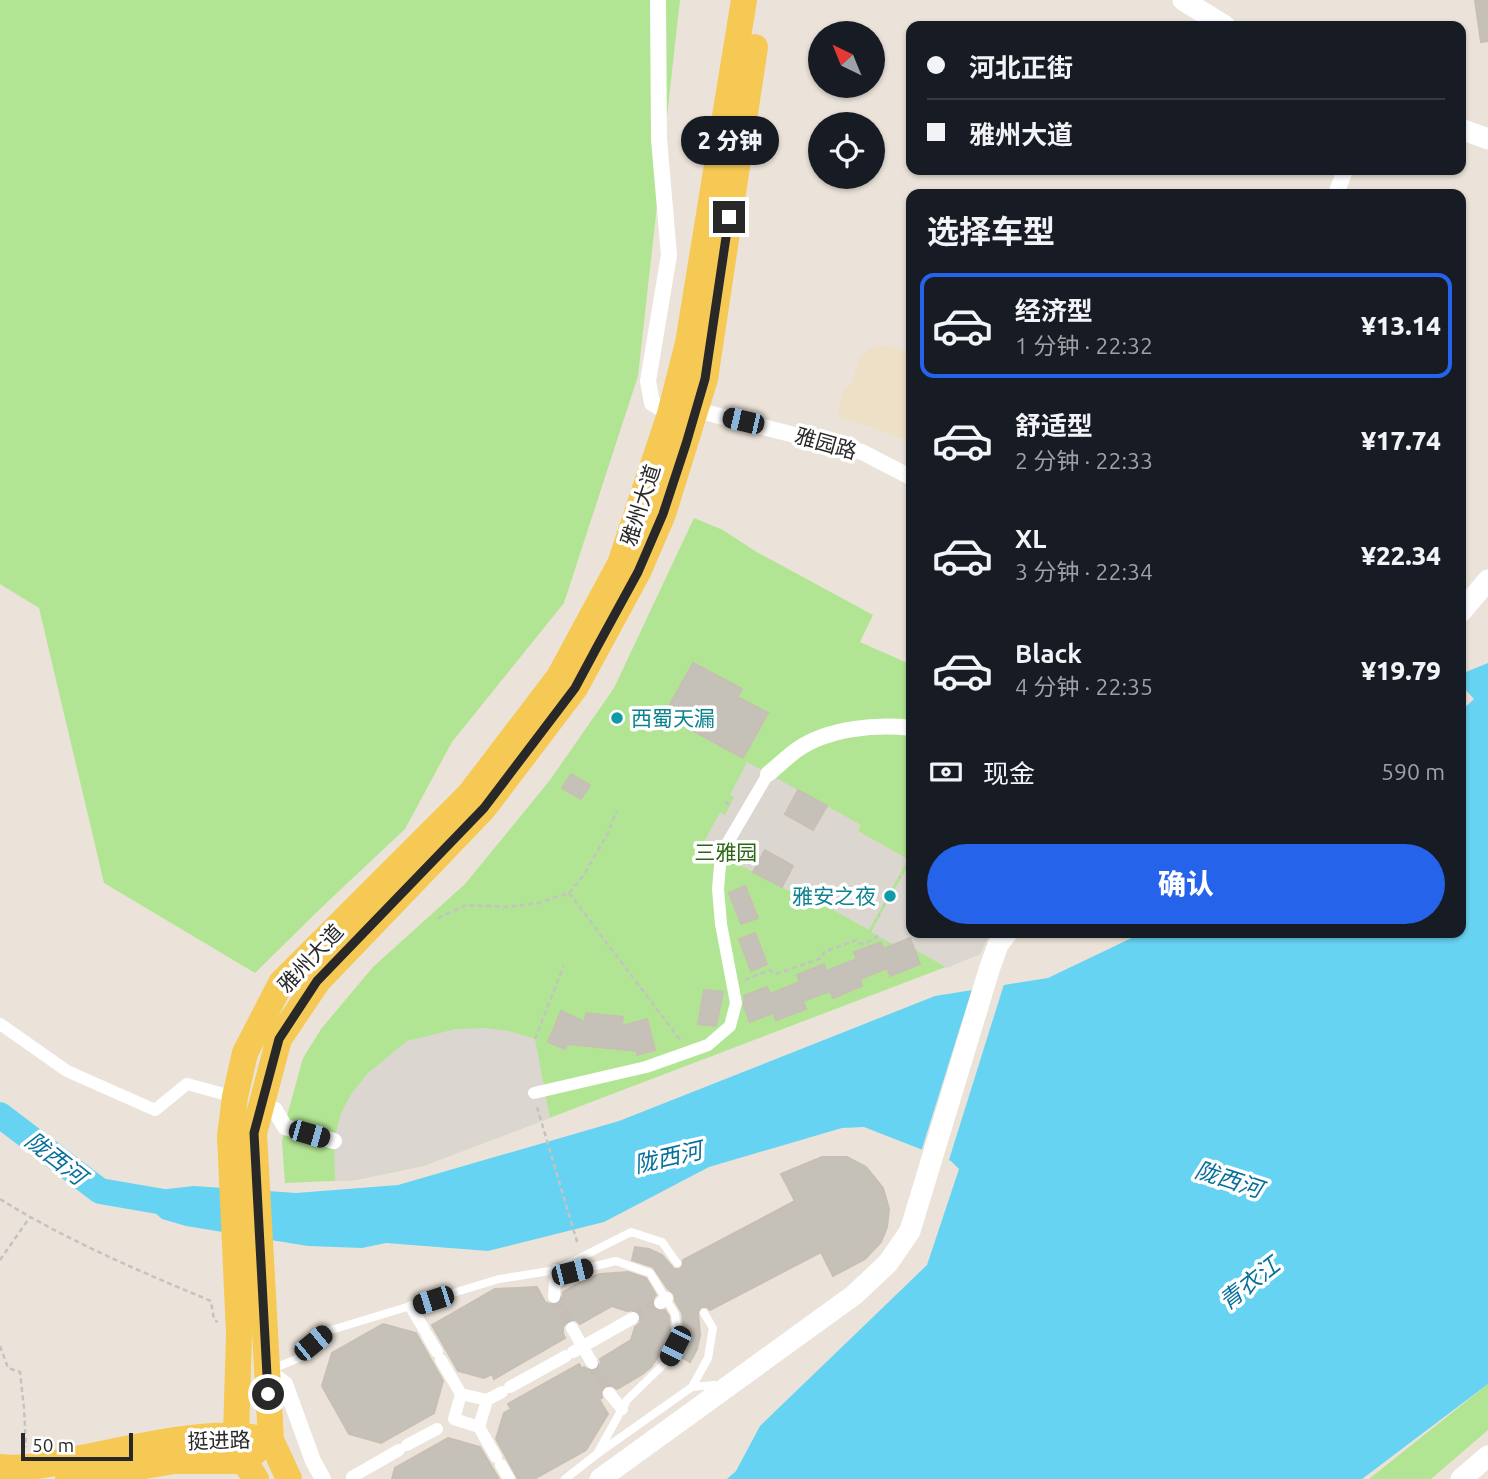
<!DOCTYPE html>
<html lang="zh">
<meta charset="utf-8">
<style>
:root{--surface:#171b24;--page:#20242c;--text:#f1f3f6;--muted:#9ea1a6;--line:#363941;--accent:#2563eb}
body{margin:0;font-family:Ubuntu,"Noto Sans SC",sans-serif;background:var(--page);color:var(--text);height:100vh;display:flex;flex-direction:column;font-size:26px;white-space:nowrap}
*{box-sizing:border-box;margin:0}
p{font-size:23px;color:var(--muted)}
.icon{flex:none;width:38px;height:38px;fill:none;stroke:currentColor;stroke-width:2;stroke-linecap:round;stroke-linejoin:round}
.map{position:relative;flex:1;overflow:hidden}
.side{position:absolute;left:906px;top:189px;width:560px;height:749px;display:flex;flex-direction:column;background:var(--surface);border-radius:14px;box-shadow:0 2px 5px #0004}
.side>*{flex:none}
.top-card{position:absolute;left:906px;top:21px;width:560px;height:154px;border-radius:14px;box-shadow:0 2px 5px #0004;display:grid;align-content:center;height:154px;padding:0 21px;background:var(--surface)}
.needle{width:46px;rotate:317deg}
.controls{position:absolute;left:808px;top:21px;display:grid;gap:14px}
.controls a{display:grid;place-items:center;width:77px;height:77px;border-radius:50%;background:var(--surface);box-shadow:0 2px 5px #0004;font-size:35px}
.scale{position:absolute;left:21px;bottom:18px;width:112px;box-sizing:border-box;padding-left:7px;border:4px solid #282828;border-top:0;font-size:19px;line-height:24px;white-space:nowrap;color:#282828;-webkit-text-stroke:5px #fff;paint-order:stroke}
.end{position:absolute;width:32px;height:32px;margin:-16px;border:9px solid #282828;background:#fff;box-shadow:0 0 0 4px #fff}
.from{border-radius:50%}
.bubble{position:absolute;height:49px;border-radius:24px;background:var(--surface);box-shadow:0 2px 5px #0004;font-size:23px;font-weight:800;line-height:49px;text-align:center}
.car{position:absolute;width:21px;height:42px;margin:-21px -10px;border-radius:9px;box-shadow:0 0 5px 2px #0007;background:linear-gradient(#222 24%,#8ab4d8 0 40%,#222 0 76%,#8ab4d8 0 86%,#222 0)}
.top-card b{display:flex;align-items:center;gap:24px;height:66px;font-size:26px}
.top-card b+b{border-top:2px solid var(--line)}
.top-card i{width:18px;height:18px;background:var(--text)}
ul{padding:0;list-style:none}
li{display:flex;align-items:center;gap:21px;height:105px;margin:0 14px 10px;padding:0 7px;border:4px solid transparent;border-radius:14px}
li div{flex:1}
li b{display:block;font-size:26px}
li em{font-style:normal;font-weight:800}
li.active{border-color:var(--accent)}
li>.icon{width:63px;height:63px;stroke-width:1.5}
h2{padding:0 21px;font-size:32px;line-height:84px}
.pay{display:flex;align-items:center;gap:18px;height:77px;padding:0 21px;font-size:26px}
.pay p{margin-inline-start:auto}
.action{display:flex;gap:14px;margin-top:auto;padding:14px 21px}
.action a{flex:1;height:80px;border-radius:42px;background:var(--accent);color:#fff;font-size:28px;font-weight:800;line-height:80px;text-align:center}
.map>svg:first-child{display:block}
</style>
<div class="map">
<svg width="1488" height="1479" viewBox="0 0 1488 1479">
<rect width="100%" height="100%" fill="#ebe3d9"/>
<path fill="#eee0c7" d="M877 345 912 351V443L863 424 837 417 844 386 847 387 853 381 858 359 863 354Z"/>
<path fill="#b2e593" d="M0 0H680L638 376 564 603 452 742 405 829 320 909 255 973 104 883 39 608 0 584Z
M694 518 723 530 755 551 873 615 860 642 912 665V933H990L980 954 423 1166 355 1180 285 1183 282 1141 287 1116 303 1058 321 1029 373 967 465 884 550 780 614 688Z
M1488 1384V1430L1431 1479H1369Z"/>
<path fill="#dbd6d0" d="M747 762 798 790 785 814 813 829 827 806 861 825 858 831 908 859 869 930 819 902 816 906 782 887 793 866 766 851 753 872 703 844 720 812 725 815 734 797 730 795Z
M911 860 912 933H990L980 954 947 968 914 949 894 945 871 932Z
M485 1028 509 1031 535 1039 550 1118 423 1166 355 1180 335 1181 334 1141 341 1113 352 1093 368 1073 407 1041 456 1029Z"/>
<path fill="#67d3f3" d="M1488 663V1384L1362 1479H727L736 1471 760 1426 927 1265 959 1169 951 1161 864 1127 842 1128 709 1167 604 1222 488 1251 386 1243 362 1248 308 1246 186 1226 162 1219 142 1201 167 1189 194 1186 296 1193 398 1185 619 1121 935 996 1048 978 1142 933H1461V711L1474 699 1461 685V674Z"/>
<path fill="#ebe3d9" d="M1005 981 948 1163 921 1152 973 986Z"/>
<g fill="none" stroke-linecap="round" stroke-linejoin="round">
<path stroke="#67d3f3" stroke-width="26" d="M0 1115 100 1191 181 1205"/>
</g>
<path fill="#c6c1b8" stroke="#c7bfb3" stroke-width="2" d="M1475 0H1488V41L1481 42Z
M693 663 742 689 737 697 768 713 743 758 664 715Z
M571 774 590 785 581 799 562 788Z
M798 790 827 806 813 830 785 814Z
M765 850 793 866 782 887 753 872Z
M745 886 758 918 741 924 729 893Z
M755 933 767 964 751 971 739 939Z
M910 938 920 964 890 976 887 968 860 979 862 986 833 998 830 991 803 1001 806 1009 776 1020 773 1013 750 1022 744 1007V996L767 987 770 994 800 982 797 975 824 964 826 971 857 959 854 952 881 942 883 949Z
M704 990 723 992 716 1026 698 1024Z
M561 1011 585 1022 586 1013 623 1017 622 1026 647 1019 655 1050 637 1055V1051L567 1044 565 1049 548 1042Z
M822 1157H847L866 1167 883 1188 889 1209 887 1227 881 1242 865 1259 833 1276 821 1252 710 1310 707 1307H701L698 1312 700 1335 697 1349 690 1362 678 1355 681 1347 684 1329 682 1313 675 1301 674 1294 668 1289 653 1267 632 1260 635 1247 649 1249 662 1255 674 1269H680L683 1265V1260L795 1201 781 1174Z
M628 1272 646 1278 656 1295 652 1300 653 1307 657 1311 665 1310 669 1316 670 1330 667 1348 665 1347 651 1367 641 1375 617 1389 611 1385 603 1387 601 1391 602 1398 599 1399 608 1414 586 1450 534 1479H518L496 1439 504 1413 511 1409 508 1404 579 1364 582 1369 584 1367 591 1372 597 1370 601 1364 600 1359 631 1340 635 1327 641 1322V1314L637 1310 627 1311 612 1306 580 1324 576 1320H568L563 1327V1333L565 1338 494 1379 492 1374 484 1378 458 1371 432 1325 495 1289 537 1287 545 1302 554 1306 562 1301 563 1292 586 1279 600 1274Z
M383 1324 416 1333 443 1381 434 1413 381 1443 349 1434 322 1386 332 1353Z
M448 1438 480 1447 499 1479H392L395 1468Z"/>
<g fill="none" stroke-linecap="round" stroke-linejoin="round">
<path stroke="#c4beb6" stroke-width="12" stroke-dasharray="12 6" stroke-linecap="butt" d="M554 1297 572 1328
M633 1318 660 1303
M592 1363 609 1393"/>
<path stroke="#c3c3c3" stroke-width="2.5" stroke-dasharray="5 3.5" stroke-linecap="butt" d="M725 802 730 805
M899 877 901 878
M569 893 681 1041
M883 905 885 906
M878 915 880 916
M438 918 466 905 508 907 538 903 569 893 583 876 607 835 617 810
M745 980 770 970 776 974 822 958 824 952 856 940 861 944 875 939 878 935
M535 1039 564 965
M537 1107 578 1245
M0 1199C66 1240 139 1271 211 1301L214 1320 218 1322
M0 1260 30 1217
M0 1346 8 1368 20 1372 24 1408 26 1447"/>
<path stroke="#fff" stroke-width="8" d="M557 1270 572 1272 616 1261 650 1273 675 1314 677 1330 675 1346 667 1361 627 1400 597 1454
M272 1369 304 1356 313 1343 328 1331 499 1279 556 1270 631 1232 662 1242 677 1263
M692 1387 708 1358 713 1328 704 1313
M565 1479 597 1454 692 1387 714 1385 721 1388"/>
<path stroke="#fff" stroke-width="12" d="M0 1024 67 1071 155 1110 187 1084 235 1097
M534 1093 646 1067 708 1045 730 1026 736 1003 721 924 718 889 721 854 768 774
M554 1297 556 1270
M660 1303 667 1298
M411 1307 424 1329
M572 1328 592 1363
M427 1335 437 1352
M573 1352 633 1318
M441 1360 461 1394
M510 1387 566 1356
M609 1393 622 1409
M487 1400 502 1392
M479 1427 487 1400 461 1394 454 1419 479 1427 496 1457
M407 1445 437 1429
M501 1465 509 1479
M352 1477 399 1450"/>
<path stroke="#fff" stroke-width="16" d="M658 0 659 139 669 255 648 381 652 403 670 414
M1336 194 1345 170
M696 410 862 452 912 478
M768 774C778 766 788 756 798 749 829 728 876 724 912 728
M261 1105 275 1110 285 1127 334 1141
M267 1370 285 1384 313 1461 323 1479"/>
<path stroke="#fff" stroke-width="21" d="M1183 0 1225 26
M1461 129 1488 139
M1461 612 1488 580
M600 1479 854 1295 888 1263 910 1231 990 967 998 945 1007 933
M1461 1479 1488 1456"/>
<path stroke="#f5c954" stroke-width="26" d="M0 1467C29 1470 57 1462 86 1457 131 1448 207 1430 252 1437
M68 1479 174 1461H244L255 1452
M256 1479 244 1461 236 1435 239 1334 230 1136 235 1097 245 1053 281 983 469 795 559 677 620 564 670 414 688 343 744 0
M289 1479 271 1440 254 1133 279 1039 318 981 484 808 575 688 638 572 663 514 705 379 755 47"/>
</g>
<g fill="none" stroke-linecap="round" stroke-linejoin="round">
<path stroke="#282828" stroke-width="9" d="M268 1394 254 1133 279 1039 317 981 484 808 575 688 597 647 638 572 663 514 686 444 705 379 729 217"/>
</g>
<g fill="#0f9aa8" stroke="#fff" stroke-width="2.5">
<circle cx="617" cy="718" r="7"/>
<circle cx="890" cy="896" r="7"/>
</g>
<g text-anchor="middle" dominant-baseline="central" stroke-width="7" stroke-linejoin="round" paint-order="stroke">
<g font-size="21" fill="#282828" stroke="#fff">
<text transform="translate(826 443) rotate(16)">雅园路</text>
<text transform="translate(640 505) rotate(-72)">雅州大道</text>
<text transform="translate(310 958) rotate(-47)">雅州大道</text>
<text transform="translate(219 1440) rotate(-2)">挺进路</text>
</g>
<g font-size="21" fill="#0d838f" stroke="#fff" text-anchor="start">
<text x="631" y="718">西蜀天漏</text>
<text x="876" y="896" text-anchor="end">雅安之夜</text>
</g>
<g font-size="21" fill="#2b6717" stroke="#fff">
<text x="726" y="852">三雅园</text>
</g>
<g font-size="23" font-style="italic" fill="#08709c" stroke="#fff">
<text transform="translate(668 1157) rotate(-13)">陇西河</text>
<text transform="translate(56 1158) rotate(38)">陇西河</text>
<text transform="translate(1229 1179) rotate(18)">陇西河</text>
<text transform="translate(1249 1283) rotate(-38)">青衣江</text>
</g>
</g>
</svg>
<div class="controls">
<a><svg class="needle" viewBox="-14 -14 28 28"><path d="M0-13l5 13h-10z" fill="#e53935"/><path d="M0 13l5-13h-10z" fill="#9ea1a6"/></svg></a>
<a><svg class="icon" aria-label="locate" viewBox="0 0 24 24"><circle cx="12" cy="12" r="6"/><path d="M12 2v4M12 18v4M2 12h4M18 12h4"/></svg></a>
</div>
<div class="scale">50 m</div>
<i class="end from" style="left:268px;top:1394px"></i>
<i class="end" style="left:729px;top:217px"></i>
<div class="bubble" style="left:681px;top:116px;width:98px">2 分钟</div>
<i class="car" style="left:743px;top:421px;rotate:283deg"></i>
<i class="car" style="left:309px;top:1134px;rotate:106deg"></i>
<i class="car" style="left:572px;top:1272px;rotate:76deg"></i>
<i class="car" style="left:433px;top:1300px;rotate:252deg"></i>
<i class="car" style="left:313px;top:1343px;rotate:51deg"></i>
<i class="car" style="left:675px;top:1346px;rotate:207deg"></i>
<div class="top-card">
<b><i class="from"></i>河北正街</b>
<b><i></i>雅州大道</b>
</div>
<section class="side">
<h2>选择车型</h2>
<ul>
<li class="active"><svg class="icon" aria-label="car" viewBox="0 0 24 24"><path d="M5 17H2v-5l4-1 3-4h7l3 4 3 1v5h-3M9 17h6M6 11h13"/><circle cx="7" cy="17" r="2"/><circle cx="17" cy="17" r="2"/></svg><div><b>经济型</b><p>1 分钟 · 22:32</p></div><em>¥13.14</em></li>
<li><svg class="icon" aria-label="car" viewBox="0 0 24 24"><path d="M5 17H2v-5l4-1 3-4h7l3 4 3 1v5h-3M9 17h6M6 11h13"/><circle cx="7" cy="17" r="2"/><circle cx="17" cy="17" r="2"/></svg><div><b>舒适型</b><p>2 分钟 · 22:33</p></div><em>¥17.74</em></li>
<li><svg class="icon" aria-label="car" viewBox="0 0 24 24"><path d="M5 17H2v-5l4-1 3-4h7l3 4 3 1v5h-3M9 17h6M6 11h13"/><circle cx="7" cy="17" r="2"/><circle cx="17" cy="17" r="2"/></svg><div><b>XL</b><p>3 分钟 · 22:34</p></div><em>¥22.34</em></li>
<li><svg class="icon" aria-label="car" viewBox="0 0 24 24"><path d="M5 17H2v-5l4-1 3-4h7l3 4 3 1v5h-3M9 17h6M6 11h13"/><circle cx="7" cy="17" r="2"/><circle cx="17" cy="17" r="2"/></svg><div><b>Black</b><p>4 分钟 · 22:35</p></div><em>¥19.79</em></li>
</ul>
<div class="pay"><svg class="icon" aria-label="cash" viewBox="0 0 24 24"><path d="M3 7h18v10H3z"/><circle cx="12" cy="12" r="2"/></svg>现金<p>590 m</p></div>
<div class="action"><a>确认</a></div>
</section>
</div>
